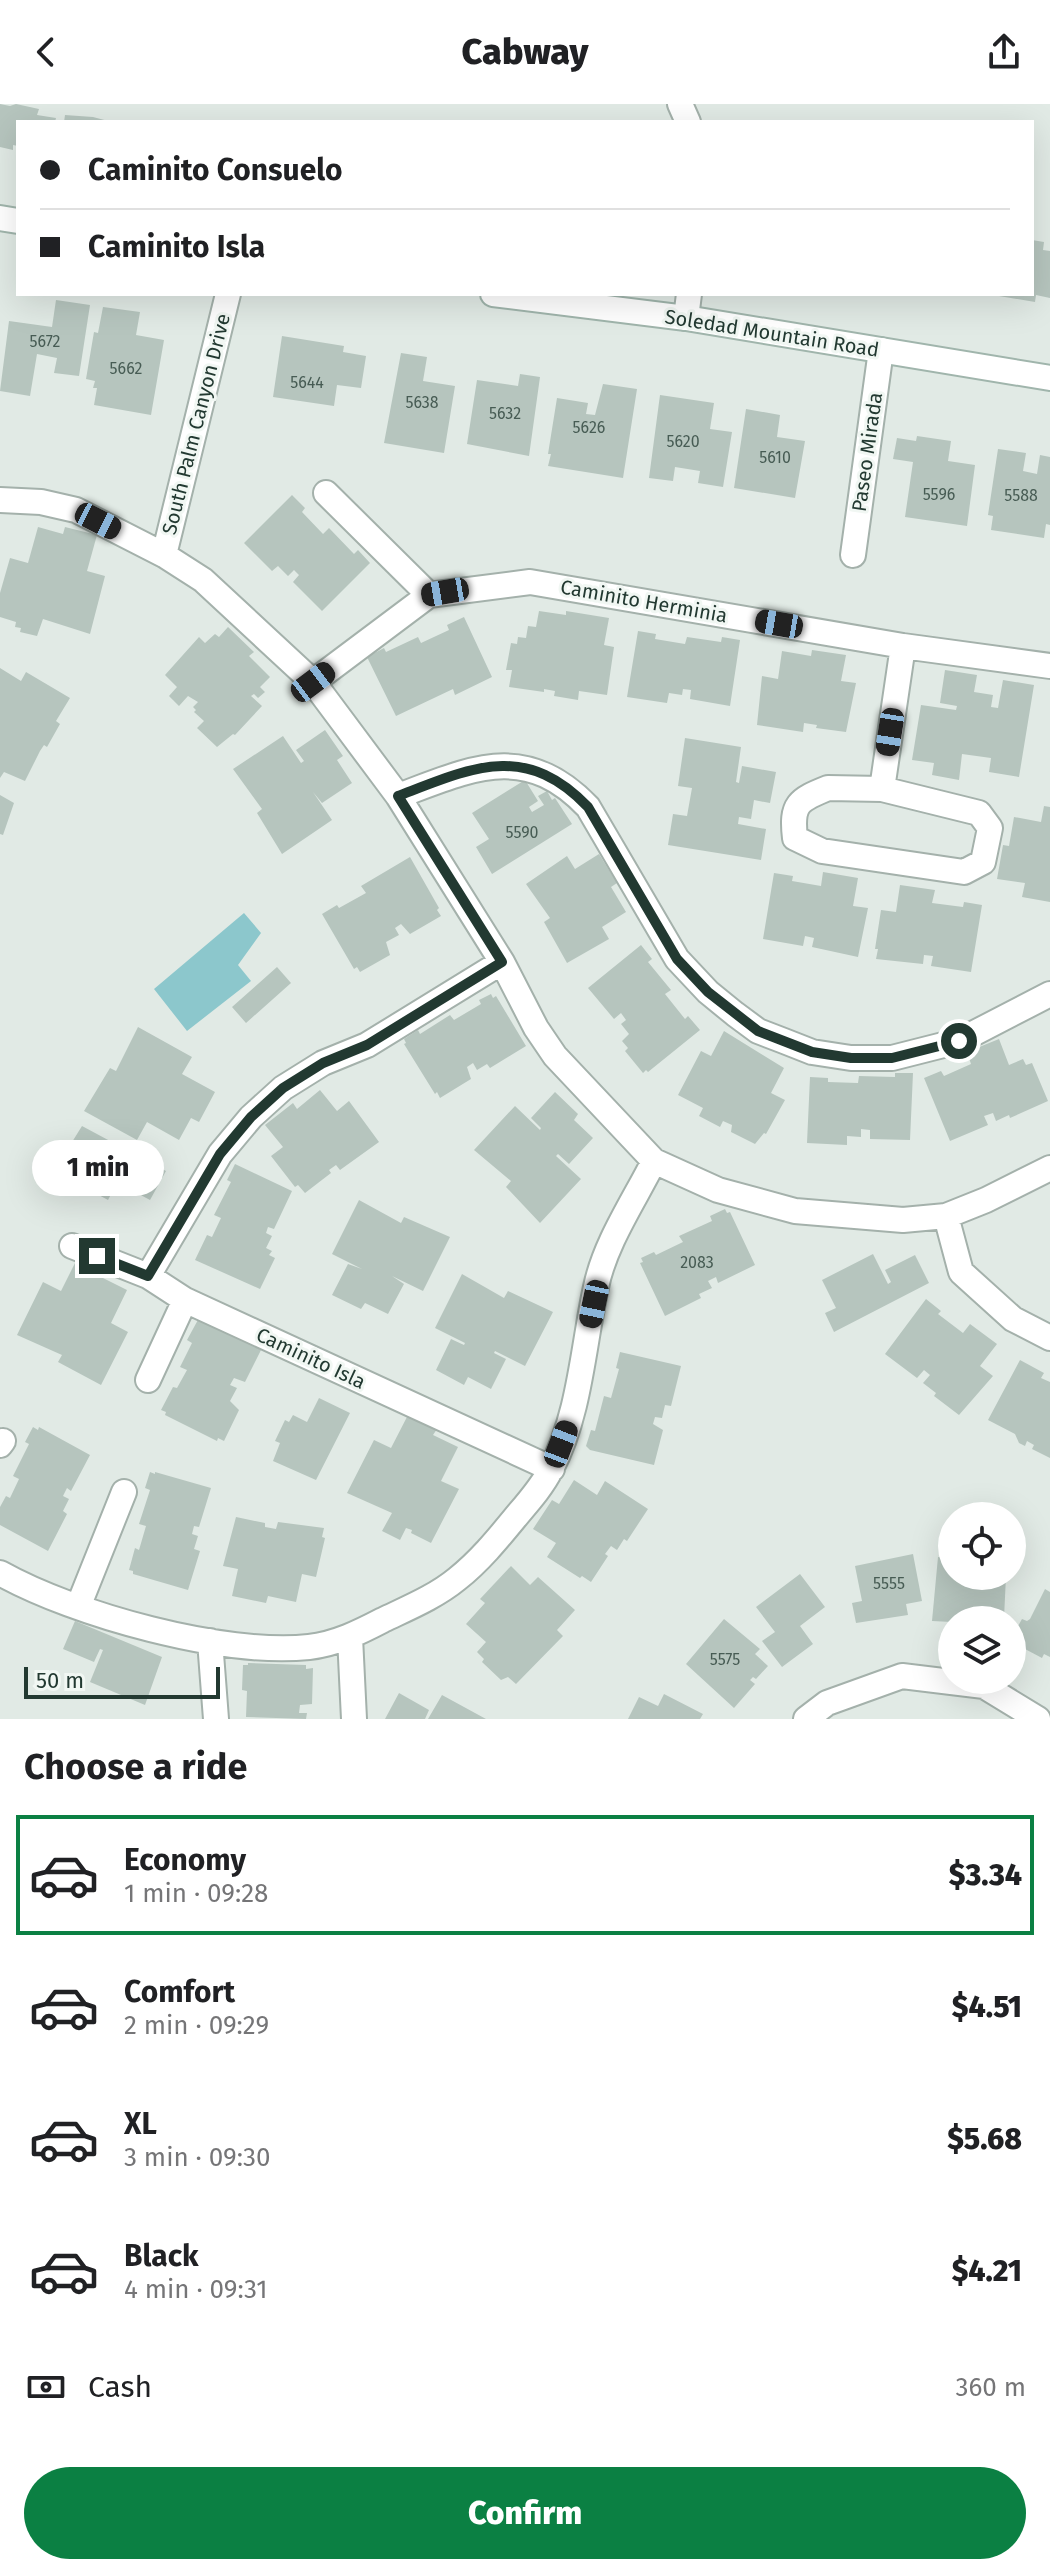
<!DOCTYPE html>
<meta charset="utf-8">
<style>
:root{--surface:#fff;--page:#f6f6f6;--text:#202124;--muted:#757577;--line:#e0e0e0;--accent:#0b8043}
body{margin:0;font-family:"Fira Sans",sans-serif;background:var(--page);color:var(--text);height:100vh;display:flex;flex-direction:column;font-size:30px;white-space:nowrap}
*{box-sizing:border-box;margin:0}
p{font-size:26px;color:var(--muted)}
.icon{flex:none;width:44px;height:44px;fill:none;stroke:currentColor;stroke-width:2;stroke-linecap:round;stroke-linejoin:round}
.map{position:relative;height:1615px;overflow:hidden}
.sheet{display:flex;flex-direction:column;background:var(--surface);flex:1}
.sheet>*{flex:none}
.hud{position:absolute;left:16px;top:16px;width:1018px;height:176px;border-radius:0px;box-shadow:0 8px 32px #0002;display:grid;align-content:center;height:176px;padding:0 24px;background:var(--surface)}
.buttons{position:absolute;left:938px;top:1398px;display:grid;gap:16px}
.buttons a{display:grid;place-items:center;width:88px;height:88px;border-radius:50%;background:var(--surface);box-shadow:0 8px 32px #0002;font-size:40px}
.scale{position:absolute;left:24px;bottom:20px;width:196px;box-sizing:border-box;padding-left:8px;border:4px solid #223931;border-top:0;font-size:22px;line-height:28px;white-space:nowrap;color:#223931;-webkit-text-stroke:6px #f1f7f3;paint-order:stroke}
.end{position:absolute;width:36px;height:36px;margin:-18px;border:10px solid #223931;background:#fff;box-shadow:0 0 0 4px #fff}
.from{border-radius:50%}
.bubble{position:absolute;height:56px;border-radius:28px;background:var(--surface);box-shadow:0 8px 32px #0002;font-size:26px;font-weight:800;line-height:56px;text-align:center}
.car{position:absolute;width:24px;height:48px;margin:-24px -12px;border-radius:10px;box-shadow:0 0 6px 2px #0007;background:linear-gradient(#222 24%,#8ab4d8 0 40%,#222 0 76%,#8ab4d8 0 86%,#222 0)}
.hud b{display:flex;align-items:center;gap:28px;height:76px;font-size:30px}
.hud b+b{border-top:2px solid var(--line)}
.hud i{width:20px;height:20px;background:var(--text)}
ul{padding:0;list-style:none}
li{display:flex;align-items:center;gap:24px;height:120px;margin:0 16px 12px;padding:0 8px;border:4px solid transparent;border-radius:0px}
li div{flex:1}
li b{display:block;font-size:30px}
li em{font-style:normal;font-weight:800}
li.selected{border-color:var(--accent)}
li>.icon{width:72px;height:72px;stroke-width:1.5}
h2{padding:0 24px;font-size:36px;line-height:96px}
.pay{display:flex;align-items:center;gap:20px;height:88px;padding:0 24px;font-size:30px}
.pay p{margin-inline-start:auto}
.button{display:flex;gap:16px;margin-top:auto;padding:16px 24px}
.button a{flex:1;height:92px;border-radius:48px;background:var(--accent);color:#fff;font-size:32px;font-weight:800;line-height:92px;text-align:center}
header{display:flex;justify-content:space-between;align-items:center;height:104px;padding:0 24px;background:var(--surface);font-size:36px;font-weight:800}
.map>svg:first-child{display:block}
</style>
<header><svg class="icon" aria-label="back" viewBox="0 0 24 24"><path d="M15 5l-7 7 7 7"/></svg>Cabway<svg class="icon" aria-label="share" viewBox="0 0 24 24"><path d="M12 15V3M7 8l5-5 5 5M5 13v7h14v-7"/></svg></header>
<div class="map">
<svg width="1050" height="1615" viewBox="0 0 1050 1615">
<rect width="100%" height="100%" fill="#e1eae5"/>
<path fill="#8cc7cc" d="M244 809 261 829 238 861 251 877 187 927 154 885Z"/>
<path fill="#b6c5be" d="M0 0 10 2 16 0 39 5 37 11 56 14 55 18H18V42L13 41V46L0 43Z
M65 11 93 13 112 18H64Z
M1032 136 1044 138 1043 146 1050 147V194L1036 191 1035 198 999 192 1032 190Z
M56 196 90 201 79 272 54 269 57 254 37 250 30 292 0 287 9 217 52 223Z
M103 203 140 208 136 231 164 236 151 311 94 301 97 284H93L95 277 86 275 94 228 98 229Z
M282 232 344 242 343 248 366 252 361 284 337 281 334 302 273 293Z
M401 249 427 253 423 277 455 282 444 349 384 339Z
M520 270 540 273 529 352 467 340 477 276 518 282Z
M603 280 637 285 623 374 548 362 551 350H548L557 294 588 299 586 310 595 311Z
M660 291 714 299 710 325 732 328 723 383 698 379 700 367 675 363 673 377 649 374Z
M746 305 780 311 777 333 805 337 795 394 734 384Z
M917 332 951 337 948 357 975 361 967 422 905 413 913 358 893 355 897 334 916 337Z
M998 345 1026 349 1023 367 1037 370 1040 351 1050 353V421L1046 420 1044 434 991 426 993 412 988 411Z
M292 391 305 404 302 408 323 430 329 424 354 450 358 446 370 459 322 507 293 478 299 471 294 466 288 472 278 462 272 467 244 439Z
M38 423 63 430 65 423 97 431 87 467 105 472 90 530 43 515 37 532 20 528 21 524 15 523 16 518 0 513V489L10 454 28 459Z
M539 507 566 511V507L609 514 604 541 614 543 607 591 579 587 578 596 554 592 555 587 544 585V588L509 583 512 566H506L511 539 517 540 518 533 526 534 528 522 536 523Z
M464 513 492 573 455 591 453 585 396 612 367 553 384 544 386 548 418 533 421 539 449 526 447 521Z
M228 523 254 548 249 552 270 573 260 583 265 588 258 594 254 590 251 592 262 602 235 631 233 630 217 643 197 624 204 617 194 608 196 606 193 603 198 598 188 592 179 602 169 592 177 583 165 571 199 533 205 539 215 530 219 533Z
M638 527 656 530 655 535 685 540 687 533 721 538 722 533 740 536 730 602 690 595 691 586 683 585 682 591 669 589 667 599 627 593Z
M812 546 846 551 841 577 856 579 846 628 816 624 817 621 804 619 803 628 757 621 762 572 778 575 782 547 811 552Z
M0 564 21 577 26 568 70 594 56 617 60 620 47 643 44 641 40 647 25 677 4 668 0 674Z
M945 566 977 571 974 588 993 591 991 603 998 604 1003 576 1034 581 1019 673 989 668 991 654 962 650 959 676 932 671 934 659 912 656 921 601 956 606 957 602 940 599Z
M325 626 343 652 337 656 352 679 322 699 313 688 332 716 282 750 257 709 262 705 233 665 283 632 301 659 304 657 296 646Z
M685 634 741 643 736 678 739 679 742 662 776 668 770 699 754 696 751 715 739 713 738 720 766 725 761 756 668 741 673 710 687 712 692 684 678 682Z
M525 676 538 697 529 703 532 708 544 701 538 692 547 687 552 696 555 694 572 720 492 770 476 743 489 735 472 709Z
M0 691 14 699 3 731 0 730Z
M1044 702 1050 703V798L1022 793 1025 779 997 775 1003 741 1009 742 1014 713 1041 718Z
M599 750 617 779 611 783 626 808 602 823 609 835 567 859 544 818 550 814 526 780 567 752 575 765Z
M410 753 439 804 437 806 441 812 410 830 401 820 395 824 399 831 386 838 390 851 360 868 357 863 354 865 322 810 337 801 339 804 366 789 361 782Z
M823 768 858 774 853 802 868 804 858 853 812 843 814 834 805 832 803 842 763 835 774 769 793 772 792 777 821 782Z
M900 781 935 786 932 799 963 803 964 798 982 801 971 868 931 862 933 852 924 851 923 860 876 855 878 845H875L881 806 896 808Z
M641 841 652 855 648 858 671 886 665 890 685 915 688 912 700 926 648 968 646 966 643 969 625 947 628 944 622 937 629 930 621 920 626 916 621 909 614 915 588 884Z
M277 863 291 879 246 919 232 903Z
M491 890 493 894 496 892 526 942 490 964 487 960 477 966 473 959 467 963 471 975 440 994 437 988 435 990 404 940 406 939 404 935 418 926 420 930 450 911 454 916 481 900 479 896Z
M138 923 192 953 182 970 215 988 199 1018 191 1014 179 1036 147 1018 137 1036 84 1007 110 964 116 967Z
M724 927 784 964 771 989 785 996 766 1030 764 1029 755 1040 731 1028 732 1021 723 1017 720 1023 699 1012 703 1004 678 991 701 947 711 952Z
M999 935 1009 961 1023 955 1026 961 1032 959 1048 997 1010 1014 1009 1011 996 1017 993 1009 984 1012 988 1021 950 1037 924 974 941 967 944 972 971 960 967 948Z
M895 969H913L910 1036 870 1035V1026L861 1025V1033L847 1032V1041L807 1039 810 973 828 974V978L858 979 859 972 895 973Z
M320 986 337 1007 349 997 379 1038 340 1066 336 1061 329 1066 331 1069 305 1089 298 1081 295 1083 271 1052 283 1043 265 1021 293 999 297 1005Z
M555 988 578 1010 574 1016 593 1034 569 1060 558 1050 556 1052 581 1075 540 1119 506 1083 511 1077 474 1046 515 1002 540 1026 541 1024 531 1014Z
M82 1022 166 1067 150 1096 124 1082 131 1069 124 1065 108 1096 54 1067Z
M235 1060 292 1087 274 1125 268 1123 266 1129 272 1132 266 1144 272 1147 269 1151 275 1154 260 1185 195 1156 207 1131 212 1133 221 1114 214 1111 231 1078 227 1076Z
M359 1096 401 1119 404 1113 450 1133 423 1187 392 1172 404 1180 388 1210 365 1199 361 1205 332 1191 348 1160 362 1165 332 1150Z
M725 1105 727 1109 730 1108 755 1161 718 1179 716 1173 708 1177 712 1184 699 1190 701 1194 665 1212 640 1159 643 1158 641 1154 654 1148 656 1151 683 1138 679 1132 712 1117 710 1112Z
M873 1150 888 1180 891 1178 885 1166 915 1151 929 1179 834 1228 825 1209 836 1204 822 1176Z
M78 1153 106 1167 103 1174 127 1186 111 1219 128 1228 101 1281 58 1258 62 1251 17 1231 43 1178 61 1187Z
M462 1170 504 1194 508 1187 553 1208 525 1262 495 1247 494 1249 506 1255 491 1285 468 1273 464 1281 436 1266 451 1235 464 1241 465 1239 435 1224Z
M926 1195 941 1207 938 1210 963 1229 970 1220 997 1240 980 1262 993 1272 959 1311 934 1292 936 1289 923 1279 930 1271 924 1266 917 1274 885 1250Z
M199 1214 257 1240 255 1243 261 1246 245 1278 234 1274 230 1281 237 1284 230 1297 239 1306 224 1337 218 1334 217 1337 165 1311 166 1308 161 1306 173 1283 177 1284 187 1266 180 1263 192 1239 187 1236Z
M620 1248 681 1262 671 1302 665 1301 662 1314 655 1313 653 1320 663 1326 654 1361 590 1346 586 1342 591 1326 595 1327 604 1292 611 1294 619 1265 616 1264Z
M1020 1256 1044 1269 1041 1274 1050 1278V1354L1032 1345 1034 1341 1027 1337 1025 1342 1019 1339 1015 1330 988 1316Z
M319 1294 350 1309 316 1376 273 1357 280 1339 275 1337 285 1316 289 1318 293 1311 307 1318Z
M408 1311 437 1325 433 1331 458 1343 441 1377 459 1385 431 1439 411 1429 412 1426 406 1424 400 1436 382 1427 392 1409 347 1389 374 1336 391 1344Z
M33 1323 38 1326 39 1323 90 1351 71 1387 67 1384 63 1392 69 1395 63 1407 67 1410 48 1447 0 1421V1403L6 1392 10 1394 19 1375 13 1372 29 1340 25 1338Z
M150 1368 155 1370V1368L211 1384 199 1423 194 1422 192 1430 198 1432 194 1445 200 1447 188 1486 133 1470V1467L129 1466 135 1444 139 1446 146 1422 139 1420 150 1386 145 1384Z
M574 1376 597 1391 605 1377 648 1405 627 1437 624 1435 617 1446 611 1442 605 1450 608 1452 591 1478 582 1472 580 1474 547 1453 556 1439 533 1425 552 1396 559 1400Z
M236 1413 265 1419V1423L276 1425 278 1418 324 1424 322 1433 325 1434 316 1473 302 1470 296 1498 268 1492 266 1499 232 1492 238 1465 223 1462Z
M913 1450 922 1497 906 1500 908 1511 856 1519 852 1499 862 1497 855 1462Z
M938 1453 952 1454V1472H1006L1004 1514 968 1513V1516H952V1518L932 1517Z
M511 1462 530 1481 538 1473 575 1506 557 1526 563 1532 516 1580 508 1573 501 1576 482 1558 484 1555 477 1548 486 1538 466 1520 485 1499 480 1495Z
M800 1470 825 1503 800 1522 813 1540 782 1563 762 1537 775 1528 756 1503Z
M1045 1485 1050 1488V1553L1044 1550 1042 1554 1012 1538V1533L1022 1515 1027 1517 1030 1515Z
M724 1515 760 1545 755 1550 768 1562 756 1575 753 1573 750 1576 755 1580 734 1604 686 1560Z
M75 1517 162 1553 145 1601 90 1578 103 1546 100 1545 94 1558 63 1545Z
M248 1559 306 1561V1565L313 1564 312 1600 300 1601 299 1609H307L306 1615 246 1613 247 1587 242 1586 243 1561H248Z
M399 1589 429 1606 425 1615H385Z
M664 1590 703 1610 700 1615H628L639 1593 658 1602Z
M442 1591 486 1615H428Z"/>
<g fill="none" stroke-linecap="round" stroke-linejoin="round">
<defs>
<path id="street" d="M680 0 688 18
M686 214 689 190
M326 389 429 491
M0 396 41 398 76 406 164 451 203 476 313 578 398 692 502 858 536 924 555 952 654 1057 718 1086 795 1107 903 1116 946 1112 986 1096 1050 1064
M164 451 228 190
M853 451 881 246
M313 578 429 491 530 478 903 542 1050 562
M828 684 882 685 979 709 990 724 983 758 964 768 822 747 795 734C791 700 798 696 828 684Z
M882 685 903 542
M398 692C471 665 525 637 588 703L677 855 708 888 735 910 758 927 784 937 812 948 851 954H892L959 937 1050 890
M946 1112 961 1168 1013 1215 1050 1234
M72 1142 148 1172 185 1196 552 1365
M148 1172 220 1050 251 1013 283 984 323 959 367 941 502 858
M148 1276 185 1196
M0 1341 3 1337
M0 1469C75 1511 224 1552 309 1543 336 1540 360 1528 383 1516 408 1504 435 1493 457 1475 481 1456 500 1432 519 1409 531 1395 543 1381 551 1365 580 1310 583 1243 596 1183 605 1139 634 1097 654 1057
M78 1503 124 1388
M350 1533 354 1615
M210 1537 216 1615
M806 1615 827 1599 902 1572 984 1582 1038 1615"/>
<path id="secondary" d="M0 114 18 117
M493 190 686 214 1050 274"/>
</defs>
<use href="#street" stroke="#a4b1ab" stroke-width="28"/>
<use href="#secondary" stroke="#a0b5ac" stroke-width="28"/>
<use href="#street" stroke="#fff" stroke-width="24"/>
<use href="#secondary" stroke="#fff" stroke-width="24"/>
</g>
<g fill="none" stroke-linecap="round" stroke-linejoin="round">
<path stroke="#223931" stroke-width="10" d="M97 1152 148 1172 220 1050 251 1013 283 984 323 959 367 941 502 858 398 692C471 664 525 637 588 703L677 855 708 888 758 927 812 948 851 954H892L959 937"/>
</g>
<g text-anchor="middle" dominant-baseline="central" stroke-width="6" stroke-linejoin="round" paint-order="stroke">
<g font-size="16" fill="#475c54">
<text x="45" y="237">5672</text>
<text x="126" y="264">5662</text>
<text x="307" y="278">5644</text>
<text x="422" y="298">5638</text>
<text x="505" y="309">5632</text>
<text x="589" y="323">5626</text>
<text x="683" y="337">5620</text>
<text x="775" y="353">5610</text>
<text x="939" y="390">5596</text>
<text x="1021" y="391">5588</text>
<text x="522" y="728">5590</text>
<text x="697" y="1158">2083</text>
<text x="889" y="1479">5555</text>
<text x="725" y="1555">5575</text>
</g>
<g font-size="20" fill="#223931" stroke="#f1f7f3">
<text transform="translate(772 229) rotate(9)">Soledad Mountain Road</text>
<text transform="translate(196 320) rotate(-76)">South Palm Canyon Drive</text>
<text transform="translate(867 348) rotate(-82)">Paseo Mirada</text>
<text transform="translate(644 497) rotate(10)">Caminito Herminia</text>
<text transform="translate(311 1254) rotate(25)">Caminito Isla</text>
</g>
</g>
</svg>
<div class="buttons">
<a><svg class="icon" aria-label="locate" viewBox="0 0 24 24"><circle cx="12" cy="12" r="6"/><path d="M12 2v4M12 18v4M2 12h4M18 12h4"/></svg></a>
<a><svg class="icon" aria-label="layers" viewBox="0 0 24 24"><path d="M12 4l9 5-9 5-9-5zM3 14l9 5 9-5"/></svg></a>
</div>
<div class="scale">50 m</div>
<i class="end from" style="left:959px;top:937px"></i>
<i class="end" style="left:97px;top:1152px"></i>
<div class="bubble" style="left:32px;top:1036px;width:132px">1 min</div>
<i class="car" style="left:98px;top:417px;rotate:117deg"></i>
<i class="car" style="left:445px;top:488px;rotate:260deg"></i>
<i class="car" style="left:779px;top:520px;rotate:280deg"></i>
<i class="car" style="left:313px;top:578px;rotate:53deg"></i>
<i class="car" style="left:890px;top:628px;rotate:189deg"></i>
<i class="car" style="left:594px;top:1200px;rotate:192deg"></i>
<i class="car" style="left:561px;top:1340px;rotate:21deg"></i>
<div class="hud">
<b><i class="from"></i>Caminito Consuelo</b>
<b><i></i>Caminito Isla</b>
</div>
</div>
<section class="sheet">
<h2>Choose a ride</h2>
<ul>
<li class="selected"><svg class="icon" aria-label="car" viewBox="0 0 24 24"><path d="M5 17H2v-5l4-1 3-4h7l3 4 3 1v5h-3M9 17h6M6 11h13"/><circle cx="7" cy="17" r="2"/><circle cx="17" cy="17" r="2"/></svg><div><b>Economy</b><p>1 min · 09:28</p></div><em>$3.34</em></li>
<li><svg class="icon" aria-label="car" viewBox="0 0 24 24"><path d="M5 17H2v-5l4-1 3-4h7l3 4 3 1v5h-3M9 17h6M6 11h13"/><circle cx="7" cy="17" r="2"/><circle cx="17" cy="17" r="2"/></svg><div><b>Comfort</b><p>2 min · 09:29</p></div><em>$4.51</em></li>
<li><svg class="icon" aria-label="car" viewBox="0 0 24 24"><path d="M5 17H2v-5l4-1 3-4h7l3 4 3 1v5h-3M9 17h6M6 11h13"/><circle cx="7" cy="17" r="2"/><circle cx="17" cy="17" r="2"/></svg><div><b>XL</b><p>3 min · 09:30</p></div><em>$5.68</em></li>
<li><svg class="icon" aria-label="car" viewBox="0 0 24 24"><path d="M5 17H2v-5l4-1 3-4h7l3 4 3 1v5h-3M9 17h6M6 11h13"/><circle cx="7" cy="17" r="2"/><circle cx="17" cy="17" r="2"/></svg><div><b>Black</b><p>4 min · 09:31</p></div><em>$4.21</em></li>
</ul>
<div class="pay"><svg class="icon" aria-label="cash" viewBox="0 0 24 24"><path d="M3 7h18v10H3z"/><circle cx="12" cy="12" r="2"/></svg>Cash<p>360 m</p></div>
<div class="button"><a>Confirm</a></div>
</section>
